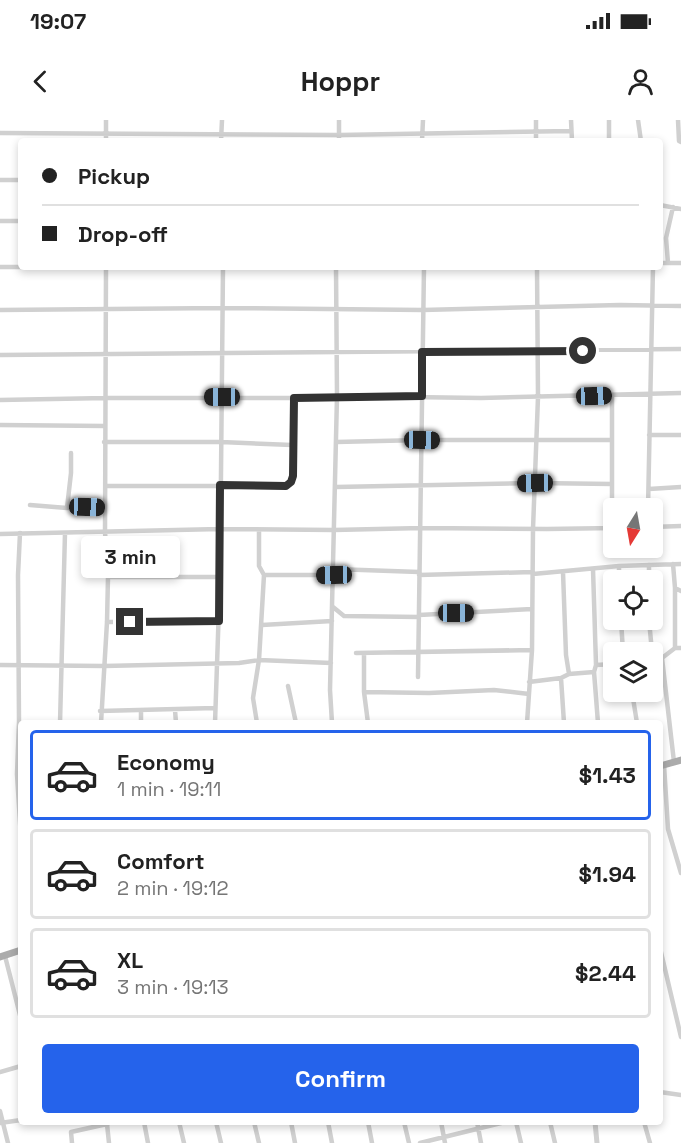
<!DOCTYPE html>
<meta charset="utf-8">
<style>
:root{--surface:#fff;--page:#f6f6f6;--text:#222;--muted:#767676;--line:#e0e0e0;--accent:#2563eb}
body{margin:0;font-family:"Space Grotesk",sans-serif;background:var(--page);color:var(--text);height:100vh;display:flex;flex-direction:column;font-size:22px;white-space:nowrap}
*{box-sizing:border-box;margin:0}
p{font-size:20px;color:var(--muted)}
.icon{flex:none;width:33px;height:33px;fill:none;stroke:currentColor;stroke-width:2;stroke-linecap:round;stroke-linejoin:round}
.map{position:relative;flex:1;overflow:hidden}
.drawer{position:absolute;left:18px;top:600px;width:645px;height:405px;display:flex;flex-direction:column;background:var(--surface);border-radius:6px;box-shadow:0 3px 9px #0003}
.drawer>*{flex:none}
.banner{position:absolute;left:18px;top:18px;width:645px;height:132px;border-radius:6px;box-shadow:0 3px 9px #0003;display:grid;align-content:center;height:132px;padding:0 24px;background:var(--surface)}
.needle{width:39px;rotate:191deg}
.fabs{position:absolute;left:603px;top:378px;display:grid;gap:12px}
.fabs a{display:grid;place-items:center;width:60px;height:60px;border-radius:6px;background:var(--surface);box-shadow:0 3px 9px #0003;font-size:30px}
.end{position:absolute;width:27px;height:27px;margin:-14px;border:8px solid #333;background:#fff;box-shadow:0 0 0 3px #fff}
.from{border-radius:50%}
.bubble{position:absolute;height:42px;border-radius:6px;background:var(--surface);box-shadow:0 3px 9px #0003;font-size:20px;font-weight:800;line-height:42px;text-align:center}
.car{position:absolute;width:18px;height:36px;margin:-18px -9px;border-radius:8px;box-shadow:0 0 4px 2px #0007;background:linear-gradient(#222 24%,#8ab4d8 0 40%,#222 0 76%,#8ab4d8 0 86%,#222 0)}
.banner b{display:flex;align-items:center;gap:21px;height:57px;font-size:22px}
.banner b+b{border-top:2px solid var(--line)}
.banner i{width:15px;height:15px;background:var(--text)}
ul{padding:10px 0 0;list-style:none}
li{display:flex;align-items:center;gap:18px;height:90px;margin:0 12px 9px;padding:0 12px;border:3px solid var(--line);border-radius:6px}
li div{flex:1}
li b{display:block;font-size:22px}
li em{font-style:normal;font-weight:800}
li.active{border-color:var(--accent)}
li>.icon{width:54px;height:54px;stroke-width:1.5}
.cta{display:flex;gap:12px;margin-top:auto;padding:12px 24px}
.cta a{flex:1;height:69px;border-radius:6px;background:var(--accent);color:#fff;font-size:24px;font-weight:800;line-height:69px;text-align:center}
.status{display:flex;justify-content:space-between;align-items:center;height:42px;padding:0 30px;background:var(--surface);direction:ltr}
.status svg{height:16px;fill:currentColor}
header{display:flex;justify-content:space-between;align-items:center;height:78px;padding:0 24px;background:var(--surface);font-size:27px;font-weight:800}
.map>svg:first-child{display:block}
</style>
<div class="status"><b>19:07</b><svg viewBox="0 0 49 12"><path d="M0 12V9h3v3zM5 12V6h3v6zM10 12V3h3v9zM15 12V0h3v12zM26 1h20v11H26zM47 4h2v5h-2z"/></svg></div>
<header><svg class="icon" aria-label="back" viewBox="0 0 24 24"><path d="M15 5l-7 7 7 7"/></svg>Hoppr<svg class="icon" aria-label="person" viewBox="0 0 24 24"><circle cx="12" cy="8" r="4"/><path d="M4 21q1-7 8-7t8 7"/></svg></header>
<div class="map">
<svg width="681" height="1023" viewBox="0 0 681 1023">
<rect width="100%" height="100%" fill="#fff"/>
<g fill="none" stroke-linecap="round" stroke-linejoin="round">
<path stroke="#d0d0d0" stroke-width="4.5" d="M106 0V21
M339 0V21
M536 0V21
M571 0 572 21
M609 0V21
M638 0 641 21
M678 0 679 21 681 22
M0 13 339 15 571 11
M221 21 222 0
M422 21 423 0
M660 56V62
M0 60H21
M660 85 681 89
M0 101H21
M660 143H681
M668 143 666 118 673 87
M0 147H21
M0 190 222 188 423 190 620 185 681 186
M0 235 681 229
M0 280 106 278H294L337 276 481 278 681 273
M0 305 105 306
M649 315H681
M104 322H221L292 325
M336 322 422 320H611
M106 366H286L291 362 293 356 294 278
M336 367 535 363 612 364
M649 369 681 367
M30 385 67 388 105 387
M67 388 71 353V333
M648 388 653 147
M652 407 681 406
M612 408V275
M20 413 18 455 19 602 17 654 21 718
M0 414 220 409 334 410 422 408 547 409 614 408
M673 444 675 468 681 471
M619 446V460
M334 449 419 452
M593 449 596 545 594 552 598 603
M563 452 566 535 569 554
M533 454 619 446 681 444
M264 455H334
M419 455 532 452
M108 457H220
M649 460V445
M675 468V528
M333 487 344 496 419 497
M419 495 532 489
M621 500 623 532
M649 500 652 532
M107 502 219 501
M262 505 332 501
M356 533 532 530
M364 534V572L368 603
M662 538 675 528H681
M652 539 662 538 674 642
M0 545 104 546 239 543 259 540 331 543
M596 545 614 544
M418 557 424 147
M561 558 564 603
M529 562 561 558 569 554 594 552
M288 566 296 603
M364 572 429 573 494 570 529 574
M632 572 637 603
M141 590V603
M175 590 176 603
M100 591 215 588
M60 603 65 413
M101 603 107 502 108 457 105 412 106 147
M215 603 220 457 223 147
M257 603 253 578 259 540 264 455 259 446V410
M332 603 330 570 337 276 336 147
M527 603 532 530 533 409 538 277 537 147
M664 645 668 709 681 753
M660 828 681 917
M5 836 21 899
M0 952 21 946
M660 972 681 975
M0 991 8 1023
M144 1002 148 1023
M179 1002 184 1023
M216 1002 221 1023
M254 1002 259 1023
M291 1002 295 1023
M328 1002 332 1023
M368 1002 372 1023
M404 1002 409 1023
M441 1002 445 1023
M477 1002 481 1023
M516 1002 521 1023
M550 1002 555 1023
M644 1002 650 1023
M0 1003 21 1000
M72 1023 71 1012 107 1004
M109 1023 107 1004 112 1002
M420 1023 505 1002"/>
<path stroke="#d0d0d0" stroke-width="5" d="M595 1002 597 1023"/>
<path stroke="#ababab" stroke-width="7" d="M660 646 681 640
M0 837 21 830"/>
</g>
<g fill="none" stroke-linecap="round" stroke-linejoin="round">
<path stroke="#333" stroke-width="8" d="M130 502 219 501 220 365 286 366 291 362 293 356 294 278 422 276V232L583 231"/>
</g>
</svg>
<div class="fabs">
<a><svg class="needle" viewBox="-14 -14 28 28"><path d="M0-13l5 13h-10z" fill="#e53935"/><path d="M0 13l5-13h-10z" fill="#767676"/></svg></a>
<a><svg class="icon" aria-label="locate" viewBox="0 0 24 24"><circle cx="12" cy="12" r="6"/><path d="M12 2v4M12 18v4M2 12h4M18 12h4"/></svg></a>
<a><svg class="icon" aria-label="layers" viewBox="0 0 24 24"><path d="M12 4l9 5-9 5-9-5zM3 14l9 5 9-5"/></svg></a>
</div>
<i class="end from" style="left:583px;top:231px"></i>
<i class="end" style="left:130px;top:502px"></i>
<div class="bubble" style="left:81px;top:416px;width:99px">3 min</div>
<i class="car" style="left:594px;top:276px;rotate:88deg"></i>
<i class="car" style="left:222px;top:277px;rotate:270deg"></i>
<i class="car" style="left:422px;top:320px;rotate:91deg"></i>
<i class="car" style="left:535px;top:363px;rotate:269deg"></i>
<i class="car" style="left:87px;top:387px;rotate:92deg"></i>
<i class="car" style="left:334px;top:455px;rotate:269deg"></i>
<i class="car" style="left:456px;top:493px;rotate:90deg"></i>
<div class="banner">
<b><i class="from"></i>Pickup</b>
<b><i></i>Drop-off</b>
</div>
<section class="drawer">
<ul>
<li class="active"><svg class="icon" aria-label="car" viewBox="0 0 24 24"><path d="M5 17H2v-5l4-1 3-4h7l3 4 3 1v5h-3M9 17h6M6 11h13"/><circle cx="7" cy="17" r="2"/><circle cx="17" cy="17" r="2"/></svg><div><b>Economy</b><p>1 min · 19:11</p></div><em>$1.43</em></li>
<li><svg class="icon" aria-label="car" viewBox="0 0 24 24"><path d="M5 17H2v-5l4-1 3-4h7l3 4 3 1v5h-3M9 17h6M6 11h13"/><circle cx="7" cy="17" r="2"/><circle cx="17" cy="17" r="2"/></svg><div><b>Comfort</b><p>2 min · 19:12</p></div><em>$1.94</em></li>
<li><svg class="icon" aria-label="car" viewBox="0 0 24 24"><path d="M5 17H2v-5l4-1 3-4h7l3 4 3 1v5h-3M9 17h6M6 11h13"/><circle cx="7" cy="17" r="2"/><circle cx="17" cy="17" r="2"/></svg><div><b>XL</b><p>3 min · 19:13</p></div><em>$2.44</em></li>
</ul>
<div class="cta"><a>Confirm</a></div>
</section>
</div>
